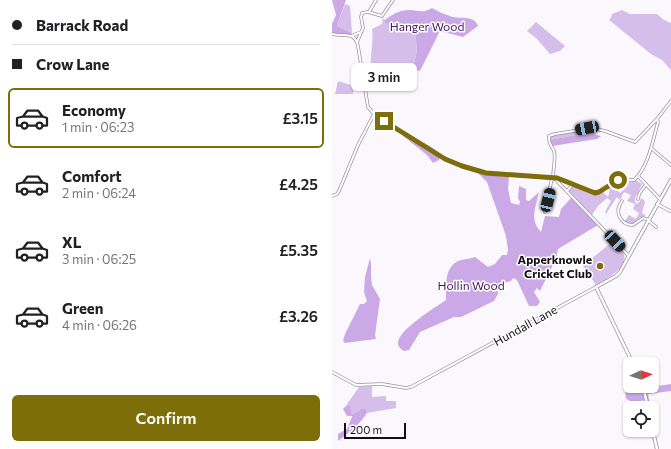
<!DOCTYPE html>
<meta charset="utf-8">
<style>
:root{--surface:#fff;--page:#f6f6f6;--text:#202124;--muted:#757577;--line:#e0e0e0;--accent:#7d6e0a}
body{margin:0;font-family:Commissioner,sans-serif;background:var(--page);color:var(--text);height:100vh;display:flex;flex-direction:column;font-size:15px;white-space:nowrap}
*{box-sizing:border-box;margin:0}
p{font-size:13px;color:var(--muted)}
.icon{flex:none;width:22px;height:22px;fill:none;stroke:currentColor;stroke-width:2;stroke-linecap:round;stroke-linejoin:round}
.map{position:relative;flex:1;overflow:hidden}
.details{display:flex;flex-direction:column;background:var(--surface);width:332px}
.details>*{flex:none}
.top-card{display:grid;align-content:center;height:88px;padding:0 12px;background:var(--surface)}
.needle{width:26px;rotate:86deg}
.controls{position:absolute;left:291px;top:357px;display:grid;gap:8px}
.controls a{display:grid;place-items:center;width:36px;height:36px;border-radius:6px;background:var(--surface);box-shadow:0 1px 3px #0004;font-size:20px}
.scale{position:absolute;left:12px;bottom:10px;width:62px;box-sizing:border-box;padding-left:4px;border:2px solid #131015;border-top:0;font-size:11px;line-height:14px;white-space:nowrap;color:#131015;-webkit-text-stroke:3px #fff;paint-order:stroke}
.end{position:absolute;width:18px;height:18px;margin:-9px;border:5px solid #7d6e0a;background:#fff;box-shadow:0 0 0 2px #fff}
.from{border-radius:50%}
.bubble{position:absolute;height:28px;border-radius:6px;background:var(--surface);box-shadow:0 1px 3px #0004;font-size:13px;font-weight:600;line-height:28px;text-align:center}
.car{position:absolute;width:12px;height:24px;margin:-12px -6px;border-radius:5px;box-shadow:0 0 3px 1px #0007;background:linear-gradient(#222 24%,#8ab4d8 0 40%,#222 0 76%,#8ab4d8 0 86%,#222 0)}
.top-card b{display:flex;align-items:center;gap:14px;height:38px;font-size:15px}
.top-card b+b{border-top:1px solid var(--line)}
.top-card i{width:10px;height:10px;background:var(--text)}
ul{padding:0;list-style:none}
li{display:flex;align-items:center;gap:12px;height:60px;margin:0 8px 6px;padding:0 4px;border:2px solid transparent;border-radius:6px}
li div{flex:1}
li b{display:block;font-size:15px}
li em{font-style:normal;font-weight:600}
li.current{border-color:var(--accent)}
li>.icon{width:36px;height:36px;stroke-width:1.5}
.action{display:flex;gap:8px;margin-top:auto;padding:8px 12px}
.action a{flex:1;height:46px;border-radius:6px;background:var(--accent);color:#fff;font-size:16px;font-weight:600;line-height:46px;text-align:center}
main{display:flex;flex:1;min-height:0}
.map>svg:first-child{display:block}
</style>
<main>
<section class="details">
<div class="top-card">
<b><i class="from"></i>Barrack Road</b>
<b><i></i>Crow Lane</b>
</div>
<ul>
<li class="current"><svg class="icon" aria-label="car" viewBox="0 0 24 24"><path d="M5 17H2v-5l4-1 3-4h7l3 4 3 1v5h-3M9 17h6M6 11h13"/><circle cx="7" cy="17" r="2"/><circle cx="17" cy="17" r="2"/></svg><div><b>Economy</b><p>1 min · 06:23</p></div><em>£3.15</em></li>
<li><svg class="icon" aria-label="car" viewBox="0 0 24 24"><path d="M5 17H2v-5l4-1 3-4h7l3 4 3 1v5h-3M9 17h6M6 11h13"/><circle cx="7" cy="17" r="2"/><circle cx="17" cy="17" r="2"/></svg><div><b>Comfort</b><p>2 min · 06:24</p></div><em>£4.25</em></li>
<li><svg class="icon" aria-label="car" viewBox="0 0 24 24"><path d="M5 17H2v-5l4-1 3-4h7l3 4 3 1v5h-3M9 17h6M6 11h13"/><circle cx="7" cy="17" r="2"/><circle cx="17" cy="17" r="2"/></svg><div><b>XL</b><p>3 min · 06:25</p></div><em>£5.35</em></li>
<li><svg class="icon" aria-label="car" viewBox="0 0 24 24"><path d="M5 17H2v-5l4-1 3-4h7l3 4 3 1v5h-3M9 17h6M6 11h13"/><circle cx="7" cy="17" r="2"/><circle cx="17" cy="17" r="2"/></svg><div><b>Green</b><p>4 min · 06:26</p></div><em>£3.26</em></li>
</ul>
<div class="action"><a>Confirm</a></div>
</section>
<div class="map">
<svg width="339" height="449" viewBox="0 0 339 449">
<rect width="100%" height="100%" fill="#faf7fd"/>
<path fill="#d6beea" d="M13 4 18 6 20 33 7 27 5 25Z
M290 10 298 14H325L332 20 339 23V70L330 60 319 54 277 20 279 18 280 14Z
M51 18 53 20V23L56 24C67 19 75 25 83 32L85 50 81 69 39 66C38 53 42 41 40 29L50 24Z
M204 22 233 46 228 51 218 54 205 39 195 31Z
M6 81 22 86 21 94H3Z
M258 129 266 130 263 135 239 136 218 140V137L222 135Z
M288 180 300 182 304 180 310 184 303 198V202L305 204 308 201 309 198 312 200 313 202 310 213 314 215 307 218 302 223H296L293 221 297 215 304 219 307 213 301 209 303 204 295 201 299 195 292 192 288 200 285 197 274 214 273 212 279 201 275 198 266 206 260 215 237 191C245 178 255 195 267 194L270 191 276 197 278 190 276 187 280 185 288 193 294 187Z
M281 241 292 254C296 269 274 279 264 285L251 266Z
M40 386V397L54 396V401H64V408L35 413 34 409 20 416 18 406 13 407 27 387Z"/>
<path fill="#cba9e6" d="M0 0H14L5 25 7 27 20 33 19 35 0 33V23L1 22 4 15Z
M100 8C106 11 111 14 118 16 127 20 142 14 146 26L131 37 108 31 88 71 81 69 85 50 83 32C75 25 67 19 56 24L53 23V20C60 14 69 10 77 10 87 10 90 14 100 8Z
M261 134 269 136 265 139 220 146 218 140 239 136Z
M72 135 87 143 108 157 107 160 101 163 95 155 71 136Z
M146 173 177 177 176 189 179 203 187 205 188 202 186 198 187 186 194 189V200L197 201 207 192C204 207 197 220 209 232L213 216 227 217 229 209 239 198 266 225 226 249 224 259 208 291 205 288 202 292 208 302 205 306H197L185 280 181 278 179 281 165 285 166 294 162 301 129 317H122L88 332 77 350 72 351C70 350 67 348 66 344 64 331 104 307 114 300 114 286 112 268 126 261 131 259 138 259 143 257L156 267 163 264 170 255H175L176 250 174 236 155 182Z
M38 258 39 263V276L40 285 48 299 43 335 44 339 13 343 11 341 13 334 28 304H32L35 301 32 292 33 277Z
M339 384V391L316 394 319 408H317L315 400 301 402 294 399 293 389H314L313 388Z
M18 405 20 415 30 409H34L35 413C28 424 17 433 6 441V434L15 429 20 417V416H15L11 409 13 407Z"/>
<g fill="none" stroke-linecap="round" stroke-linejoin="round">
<defs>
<path id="minor" d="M37 12 44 0
M0 34C12 37 23 31 26 46L36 107 42 114 63 128 97 148 110 157 130 166 154 173 221 178
M19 36 29 32
M25 42 31 28 29 17 30 13 36 12 50 16 61 0
M319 148 339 165
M306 176 328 199
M221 178C221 171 224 156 222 151 219 145 216 143 217 136L223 134 260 128 273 131 303 142 325 119 339 101
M223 179 225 178 237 182 260 192H267L288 179 302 180C316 168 321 140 326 122L325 119
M224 180 297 256
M235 191 241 184
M0 196 5 194 7 191 26 145 42 114
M306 199 307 194 314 184
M290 201C282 211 288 225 301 225L311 218 317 220
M325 204 338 211
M213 212 220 178
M316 220 324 227
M0 372 24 385 50 384 74 388 79 387 264 287"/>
<path id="tertiary" d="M301 364 264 287 284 276 288 272 339 180
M311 386 316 408
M320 427 325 449"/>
</defs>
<use href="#minor" stroke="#9a92a1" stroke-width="3.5"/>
<use href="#tertiary" stroke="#9a92a1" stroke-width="4"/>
<use href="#minor" stroke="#fff" stroke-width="2"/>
<use href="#tertiary" stroke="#fff" stroke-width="2.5"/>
</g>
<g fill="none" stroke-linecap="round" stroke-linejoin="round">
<path stroke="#7d6e0a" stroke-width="5" d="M52 121 113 159 130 166 154 173 225 178 263 193 267 192 286 180"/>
</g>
<circle fill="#7d6e0a" stroke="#fff" stroke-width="1.5" cx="268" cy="266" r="4"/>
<g text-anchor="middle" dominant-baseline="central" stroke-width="3" stroke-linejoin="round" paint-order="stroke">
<g font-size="12" fill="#42155d" stroke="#fff">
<text x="95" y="26">Hanger Wood</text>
<text x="139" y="285">Hollin Wood</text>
</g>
<g font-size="12" font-weight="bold" fill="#131015" stroke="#fff" text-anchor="end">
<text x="260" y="259">Apperknowle<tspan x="260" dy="14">Cricket Club</tspan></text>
</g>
<g font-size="12" fill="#131015" stroke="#fff">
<text transform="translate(193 325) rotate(-29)">Hundall Lane</text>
</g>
</g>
</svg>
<div class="controls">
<a><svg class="needle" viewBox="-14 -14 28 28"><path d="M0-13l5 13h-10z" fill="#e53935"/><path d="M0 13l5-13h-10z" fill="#757577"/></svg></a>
<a><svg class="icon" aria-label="locate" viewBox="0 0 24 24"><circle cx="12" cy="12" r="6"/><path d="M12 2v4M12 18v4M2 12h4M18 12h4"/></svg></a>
</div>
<div class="scale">200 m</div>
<i class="end from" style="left:286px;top:180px"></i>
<i class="end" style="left:52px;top:121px"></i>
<div class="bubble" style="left:19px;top:63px;width:66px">3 min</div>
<i class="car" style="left:255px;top:128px;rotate:259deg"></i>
<i class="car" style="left:216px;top:200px;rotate:14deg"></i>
<i class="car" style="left:283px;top:241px;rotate:137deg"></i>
</div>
</main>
